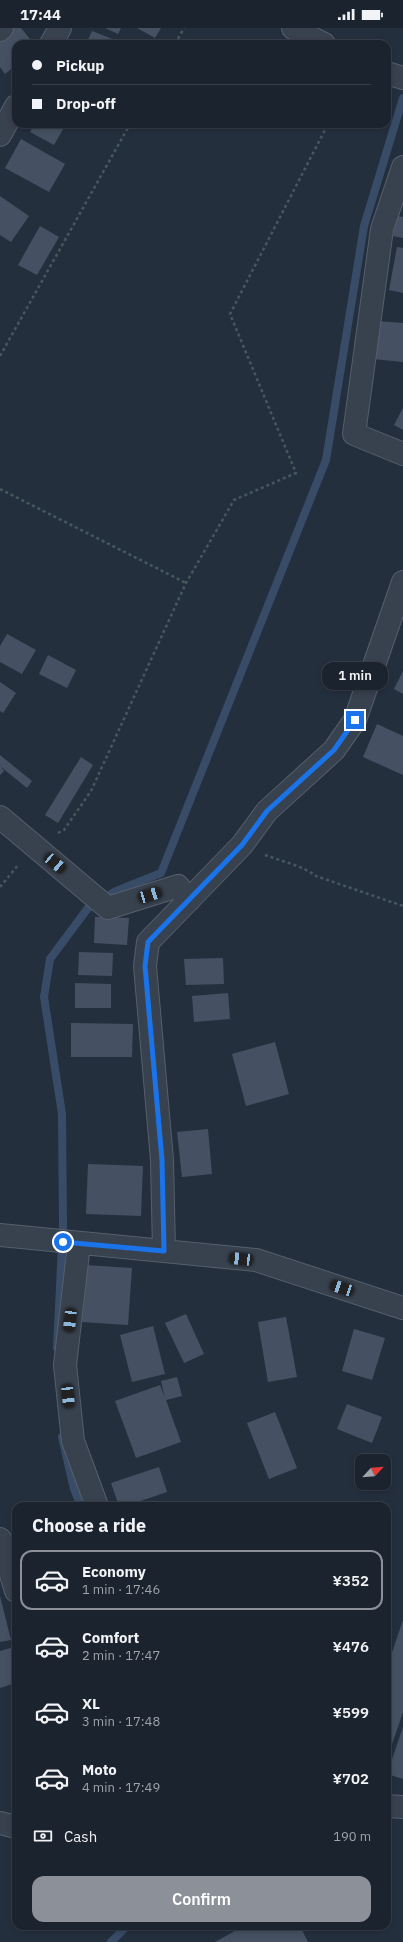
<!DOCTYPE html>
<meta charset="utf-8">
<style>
:root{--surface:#1b232e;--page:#282f3a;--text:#f1f3f6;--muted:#a0a4aa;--line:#39404a;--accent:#8c9099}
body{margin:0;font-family:"IBM Plex Sans",sans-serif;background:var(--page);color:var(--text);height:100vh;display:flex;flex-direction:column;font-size:15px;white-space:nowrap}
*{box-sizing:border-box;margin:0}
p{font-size:13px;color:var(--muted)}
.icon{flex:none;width:22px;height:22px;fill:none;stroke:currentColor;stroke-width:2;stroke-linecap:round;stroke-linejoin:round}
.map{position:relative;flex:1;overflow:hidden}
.side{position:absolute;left:12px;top:1474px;width:379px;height:428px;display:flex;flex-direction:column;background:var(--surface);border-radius:12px;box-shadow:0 2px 6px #0003,0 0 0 1px var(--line)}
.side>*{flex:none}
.top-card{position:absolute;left:12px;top:12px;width:379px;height:88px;border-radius:12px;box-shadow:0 2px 6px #0003,0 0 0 1px var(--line);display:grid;align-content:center;height:88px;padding:0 20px;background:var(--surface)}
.needle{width:26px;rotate:64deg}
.fabs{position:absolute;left:355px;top:1426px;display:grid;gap:8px}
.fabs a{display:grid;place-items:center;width:36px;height:36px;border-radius:8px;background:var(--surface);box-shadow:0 2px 6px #0003,0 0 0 1px var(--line);font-size:20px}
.end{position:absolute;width:18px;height:18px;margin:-9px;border:5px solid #1a73e8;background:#fff;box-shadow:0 0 0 2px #fff}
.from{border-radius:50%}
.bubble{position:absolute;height:28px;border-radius:12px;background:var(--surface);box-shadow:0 2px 6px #0003,0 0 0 1px var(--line);font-size:13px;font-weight:600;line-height:28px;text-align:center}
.car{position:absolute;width:12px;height:24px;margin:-12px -6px;border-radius:5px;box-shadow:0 0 3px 1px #0007;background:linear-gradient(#222 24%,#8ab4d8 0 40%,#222 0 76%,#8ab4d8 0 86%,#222 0)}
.top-card b{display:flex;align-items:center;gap:14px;height:38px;font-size:15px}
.top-card b+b{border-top:1px solid var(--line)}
.top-card i{width:10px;height:10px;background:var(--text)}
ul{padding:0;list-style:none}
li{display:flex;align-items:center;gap:12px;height:60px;margin:0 8px 6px;padding:0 12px;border:2px solid transparent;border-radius:12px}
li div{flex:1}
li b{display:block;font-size:15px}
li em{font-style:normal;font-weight:600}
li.on{border-color:var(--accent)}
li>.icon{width:36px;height:36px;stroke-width:1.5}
h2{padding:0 20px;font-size:18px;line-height:48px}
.pay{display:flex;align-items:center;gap:10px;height:44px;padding:0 20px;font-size:15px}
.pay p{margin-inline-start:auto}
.cta{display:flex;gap:8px;margin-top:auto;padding:8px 20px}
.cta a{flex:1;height:46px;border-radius:12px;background:var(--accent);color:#fff;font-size:16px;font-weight:600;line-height:46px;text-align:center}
.status{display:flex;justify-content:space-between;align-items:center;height:28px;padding:0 20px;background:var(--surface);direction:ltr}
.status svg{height:11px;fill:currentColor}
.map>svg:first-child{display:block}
</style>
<div class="status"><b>17:44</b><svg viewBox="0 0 49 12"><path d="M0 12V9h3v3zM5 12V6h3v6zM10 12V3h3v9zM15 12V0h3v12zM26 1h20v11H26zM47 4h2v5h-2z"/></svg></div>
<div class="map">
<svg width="403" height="1914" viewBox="0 0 403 1914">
<rect width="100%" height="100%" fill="#242f3e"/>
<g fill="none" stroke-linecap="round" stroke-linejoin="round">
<path stroke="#394c67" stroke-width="8" d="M57 1320 63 1197 62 1086 44 969 50 931 88 880 116 863 161 845 326 432 364 198 403 70
M62 1409 74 1461 81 1478
M111 1914 127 1898"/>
</g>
<path fill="#455162" d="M13 0H21L34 16H16V37L5 46 0 39V11Z
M105 0H121L118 6Z
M137 0H161L155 10Z
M92 3 115 12 113 16H86Z
M35 96H66L54 117 30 104Z
M21 111 65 136 49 164 5 140Z
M0 168 29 188 11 214 0 207Z
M397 188 403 189V210L393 208Z
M40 198 59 209 37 247 18 237Z
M397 219 403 220V265L389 262Z
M376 293 403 295V334L373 331Z
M403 380V402L394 397Z
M7 606 36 622 22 646 0 634V618Z
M48 627 76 642 67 660 39 646Z
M403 643V666L394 661Z
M0 654 16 665 3 685 0 683Z
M377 696 403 708V747L363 729Z
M0 727 32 753 27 760 1 739 4 743 0 747Z
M81 729 93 737 58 795 45 787Z
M95 889 129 890 127 917 94 915Z
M79 924 113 925 112 948 78 947Z
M223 930 224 956 186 957 184 931Z
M75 955 111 956V980H75Z
M228 965 230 991 194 994 192 968Z
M71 995 133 996 132 1029H71Z
M275 1014 289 1066 246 1078 232 1026Z
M208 1101 212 1146 182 1149 177 1104Z
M88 1136 143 1138 141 1188 86 1186Z
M85 1237 132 1240 128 1297 82 1294Z
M186 1286 204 1326 184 1335 165 1295Z
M286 1289 297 1349 268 1354 258 1294Z
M153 1298 165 1346 132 1354 120 1307Z
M354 1301 385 1310 372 1352 342 1343Z
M177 1349 182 1368 166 1372 181 1414 136 1430 115 1373 160 1357 165 1370 161 1353Z
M347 1376 382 1389 372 1415 337 1401Z
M275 1384 297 1440 269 1451 247 1395Z
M159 1439 167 1464 126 1478H119L111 1455Z
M0 1568 11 1612 0 1614Z
M403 1592V1684L387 1731V1639Z
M14 1619 16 1626V1655L0 1660V1623Z
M403 1699V1751L387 1746Z
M244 1898H300L308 1914H215Z"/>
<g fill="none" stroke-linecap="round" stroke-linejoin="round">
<defs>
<path id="minor" d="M293 0 324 16
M0 2 2 0
M51 16 60 0
M387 45 403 50
M0 107 16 78
M403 139 382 201 354 406 403 426
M0 789 108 880 178 858 189 872
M0 1207 256 1232 403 1280
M79 1216 65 1337 73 1413 97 1478
M164 1223 162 1132 145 938 148 914 242 817 267 783 334 722 355 692 403 554
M0 1511 16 1563
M387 1778 403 1779
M0 1795 16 1799"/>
</defs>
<use href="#minor" stroke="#565f6c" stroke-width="24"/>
<path stroke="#44595c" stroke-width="2.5" stroke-dasharray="3 3" stroke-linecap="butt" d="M175 16 184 0
M0 328 130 96
M0 461 186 555
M58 805 64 802 91 763 186 555 234 472 296 445 230 286 328 96
M265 827C281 833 303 838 316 848L403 878
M0 859 19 836"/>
<use href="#minor" stroke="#38414e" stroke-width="22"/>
</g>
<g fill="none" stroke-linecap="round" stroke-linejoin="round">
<path stroke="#1a73e8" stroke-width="5" d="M63 1214 164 1223 162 1132 145 938 148 914 242 817 267 783 334 722 355 692"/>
</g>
</svg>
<div class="fabs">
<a><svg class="needle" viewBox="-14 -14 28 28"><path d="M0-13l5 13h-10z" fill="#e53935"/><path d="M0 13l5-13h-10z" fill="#a0a4aa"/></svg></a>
</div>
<i class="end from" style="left:63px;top:1214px"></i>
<i class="end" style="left:355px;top:692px"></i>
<div class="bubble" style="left:322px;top:634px;width:66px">1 min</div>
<i class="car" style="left:55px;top:835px;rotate:130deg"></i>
<i class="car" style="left:150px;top:867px;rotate:73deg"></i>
<i class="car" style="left:241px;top:1231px;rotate:276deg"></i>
<i class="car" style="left:342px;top:1260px;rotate:288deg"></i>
<i class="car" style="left:70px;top:1292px;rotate:186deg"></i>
<i class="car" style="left:68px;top:1368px;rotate:174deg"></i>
<div class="top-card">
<b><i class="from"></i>Pickup</b>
<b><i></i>Drop-off</b>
</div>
<section class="side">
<h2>Choose a ride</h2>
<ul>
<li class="on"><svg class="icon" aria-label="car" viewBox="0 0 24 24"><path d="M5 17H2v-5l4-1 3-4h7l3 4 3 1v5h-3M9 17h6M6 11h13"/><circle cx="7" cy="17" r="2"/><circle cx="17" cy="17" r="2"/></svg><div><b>Economy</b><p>1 min · 17:46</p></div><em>¥352</em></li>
<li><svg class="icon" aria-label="car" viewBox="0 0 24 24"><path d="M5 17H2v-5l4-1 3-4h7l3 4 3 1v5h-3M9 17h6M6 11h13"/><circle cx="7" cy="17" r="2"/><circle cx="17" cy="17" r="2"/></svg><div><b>Comfort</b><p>2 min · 17:47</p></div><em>¥476</em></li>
<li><svg class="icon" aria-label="car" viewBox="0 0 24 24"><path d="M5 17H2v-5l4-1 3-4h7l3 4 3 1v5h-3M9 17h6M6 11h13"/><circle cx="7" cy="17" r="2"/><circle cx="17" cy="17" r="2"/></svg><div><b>XL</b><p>3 min · 17:48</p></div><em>¥599</em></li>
<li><svg class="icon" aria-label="car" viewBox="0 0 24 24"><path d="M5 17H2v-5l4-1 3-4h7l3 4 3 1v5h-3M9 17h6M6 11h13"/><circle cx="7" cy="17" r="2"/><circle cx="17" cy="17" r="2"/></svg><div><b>Moto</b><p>4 min · 17:49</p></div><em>¥702</em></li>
</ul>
<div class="pay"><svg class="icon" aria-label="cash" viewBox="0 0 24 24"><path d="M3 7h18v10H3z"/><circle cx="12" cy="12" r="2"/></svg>Cash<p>190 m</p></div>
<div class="cta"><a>Confirm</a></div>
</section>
</div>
